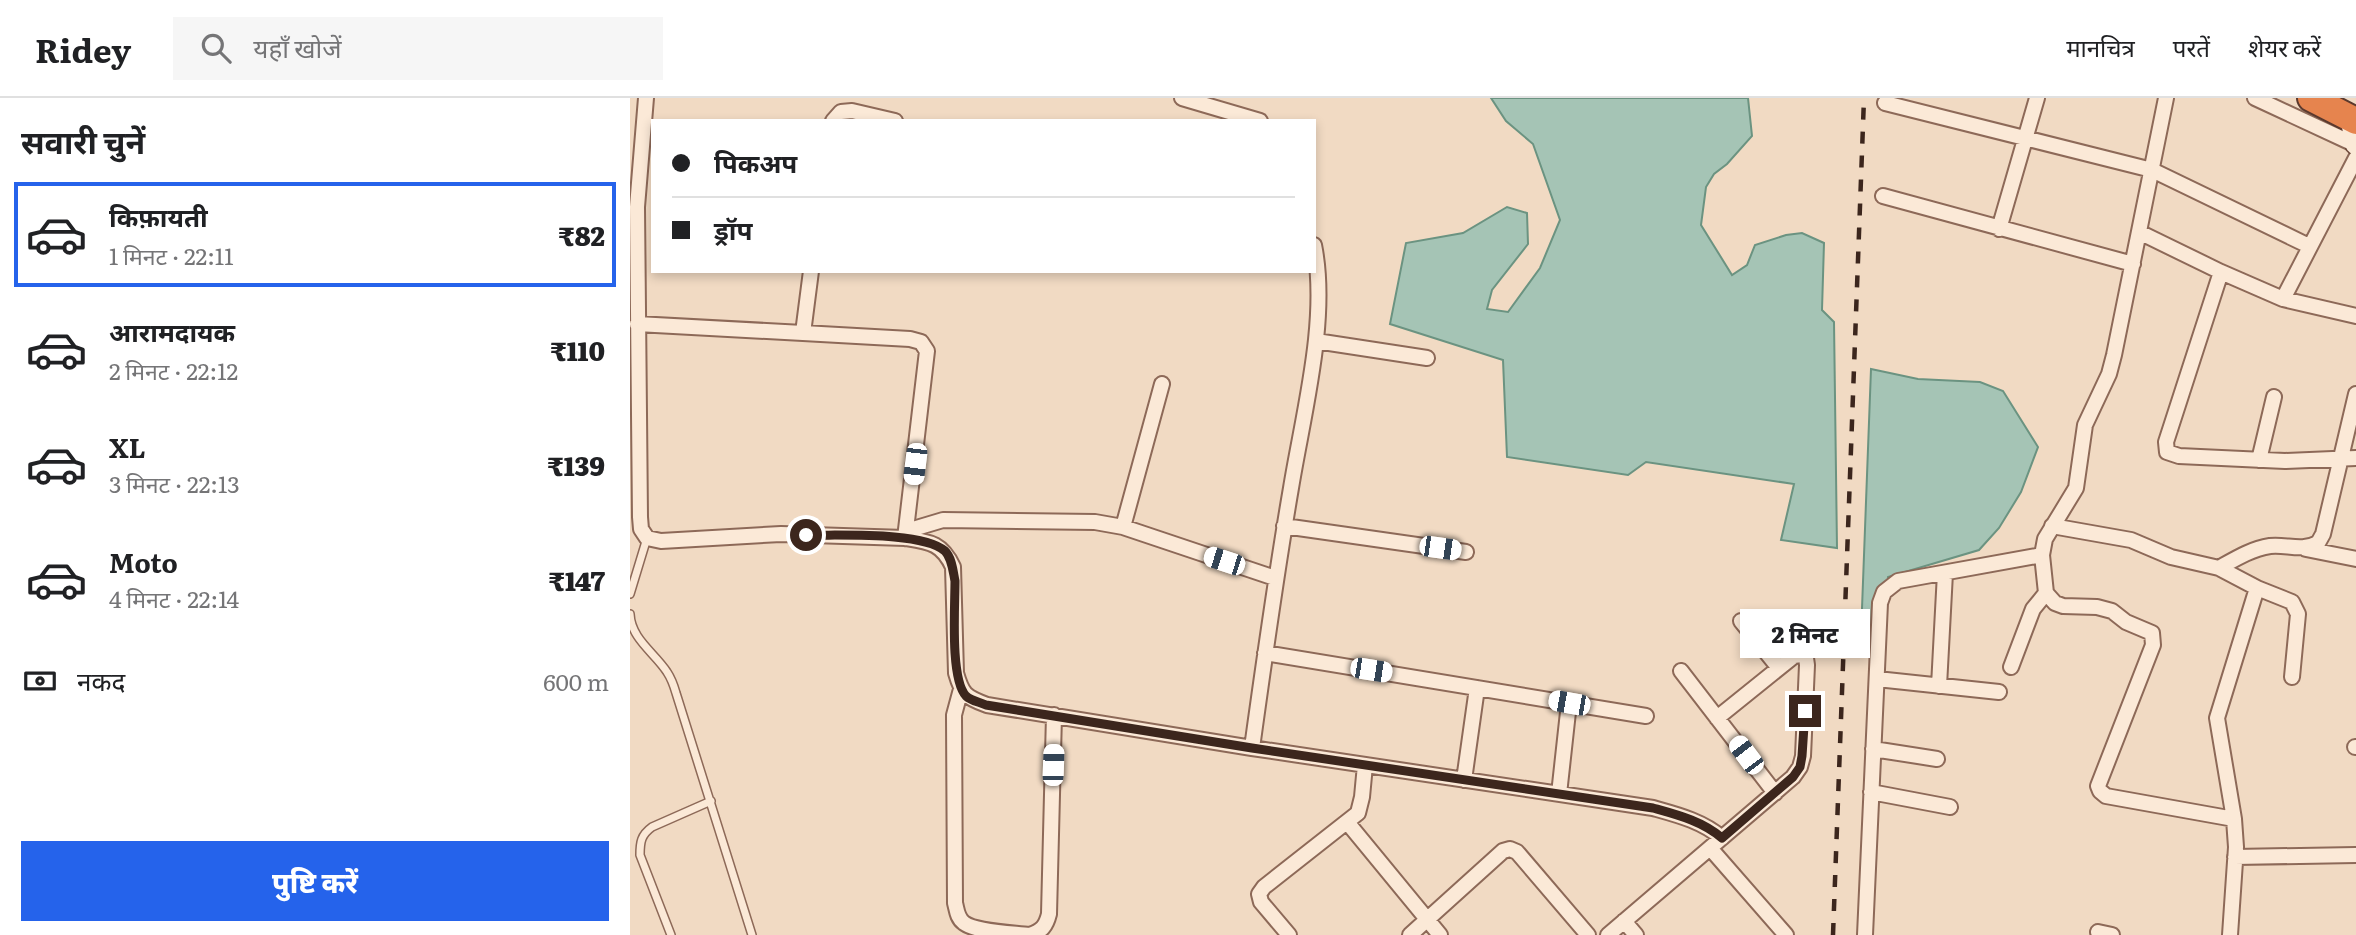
<!DOCTYPE html>
<html lang="hi">
<meta charset="utf-8">
<style>
:root{--surface:#fff;--page:#f6f6f6;--text:#202124;--muted:#757577;--line:#e0e0e0;--accent:#2563eb}
body{margin:0;font-family:Literata,"Noto Sans Devanagari",serif;background:var(--page);color:var(--text);height:100vh;display:flex;flex-direction:column;font-size:26px;white-space:nowrap}
*{box-sizing:border-box;margin:0}
p{font-size:23px;color:var(--muted)}
.icon{flex:none;width:38px;height:38px;fill:none;stroke:currentColor;stroke-width:2;stroke-linecap:round;stroke-linejoin:round}
.map{position:relative;flex:1;overflow:hidden}
.panel{display:flex;flex-direction:column;background:var(--surface);width:630px}
.panel>*{flex:none}
.guide{position:absolute;left:21px;top:21px;width:665px;height:154px;border-radius:0px;box-shadow:0 4px 10px #0003;display:grid;align-content:center;height:154px;padding:0 21px;background:var(--surface)}
.end{position:absolute;width:32px;height:32px;margin:-16px;border:9px solid #3c261d;background:#fff;box-shadow:0 0 0 4px #fff}
.from{border-radius:50%}
.bubble{position:absolute;height:49px;border-radius:0px;background:var(--surface);box-shadow:0 4px 10px #0003;font-size:23px;font-weight:800;line-height:49px;text-align:center}
.car{position:absolute;width:21px;height:42px;margin:-21px -10px;border-radius:9px;box-shadow:0 0 5px 2px #0007;background:linear-gradient(#fff 24%,#345 0 40%,#fff 0 76%,#345 0 86%,#fff 0)}
.guide b{display:flex;align-items:center;gap:24px;height:66px;font-size:26px}
.guide b+b{border-top:2px solid var(--line)}
.guide i{width:18px;height:18px;background:var(--text)}
ul{padding:0;list-style:none}
li{display:flex;align-items:center;gap:21px;height:105px;margin:0 14px 10px;padding:0 7px;border:4px solid transparent;border-radius:0px}
li div{flex:1}
li b{display:block;font-size:26px}
li em{font-style:normal;font-weight:800}
li.current{border-color:var(--accent)}
li>.icon{width:63px;height:63px;stroke-width:1.5}
h2{padding:0 21px;font-size:32px;line-height:84px}
.pay{display:flex;align-items:center;gap:18px;height:77px;padding:0 21px;font-size:26px}
.pay p{margin-inline-start:auto}
.action{display:flex;gap:14px;margin-top:auto;padding:14px 21px}
.action a{flex:1;height:80px;border-radius:0px;background:var(--accent);color:#fff;font-size:28px;font-weight:800;line-height:80px;text-align:center}
header{display:flex;align-items:center;gap:42px;box-sizing:border-box;height:98px;padding:0 35px;background:var(--surface);border-bottom:2px solid var(--line)}
header strong{font-size:33px}
nav{display:flex;gap:38px;margin-inline-start:auto;font-size:24px}
.search{width:490px;height:63px;background:var(--page);display:flex;align-items:center;gap:18px;box-sizing:border-box;padding:0 24px;border-radius:0px;color:var(--muted);font-size:26px}
main{display:flex;flex:1;min-height:0}
.map>svg:first-child{display:block}
</style>
<header>
<strong>Ridey</strong>
<div class="search"><svg class="icon" aria-label="search" viewBox="0 0 24 24"><circle cx="10" cy="10" r="6"/><path d="M15 15l6 6"/></svg>यहाँ खोजें</div>
<nav><a>मानचित्र</a><a>परतें</a><a>शेयर करें</a></nav>
</header>
<main>
<section class="panel">
<h2>सवारी चुनें</h2>
<ul>
<li class="current"><svg class="icon" aria-label="car" viewBox="0 0 24 24"><path d="M5 17H2v-5l4-1 3-4h7l3 4 3 1v5h-3M9 17h6M6 11h13"/><circle cx="7" cy="17" r="2"/><circle cx="17" cy="17" r="2"/></svg><div><b>किफ़ायती</b><p>1 मिनट · 22:11</p></div><em>₹82</em></li>
<li><svg class="icon" aria-label="car" viewBox="0 0 24 24"><path d="M5 17H2v-5l4-1 3-4h7l3 4 3 1v5h-3M9 17h6M6 11h13"/><circle cx="7" cy="17" r="2"/><circle cx="17" cy="17" r="2"/></svg><div><b>आरामदायक</b><p>2 मिनट · 22:12</p></div><em>₹110</em></li>
<li><svg class="icon" aria-label="car" viewBox="0 0 24 24"><path d="M5 17H2v-5l4-1 3-4h7l3 4 3 1v5h-3M9 17h6M6 11h13"/><circle cx="7" cy="17" r="2"/><circle cx="17" cy="17" r="2"/></svg><div><b>XL</b><p>3 मिनट · 22:13</p></div><em>₹139</em></li>
<li><svg class="icon" aria-label="car" viewBox="0 0 24 24"><path d="M5 17H2v-5l4-1 3-4h7l3 4 3 1v5h-3M9 17h6M6 11h13"/><circle cx="7" cy="17" r="2"/><circle cx="17" cy="17" r="2"/></svg><div><b>Moto</b><p>4 मिनट · 22:14</p></div><em>₹147</em></li>
</ul>
<div class="pay"><svg class="icon" aria-label="cash" viewBox="0 0 24 24"><path d="M3 7h18v10H3z"/><circle cx="12" cy="12" r="2"/></svg>नकद<p>600 m</p></div>
<div class="action"><a>पुष्टि करें</a></div>
</section>
<div class="map">
<svg width="1726" height="837" viewBox="0 0 1726 837">
<rect width="100%" height="100%" fill="#f1dac3"/>
<path fill="#a5c4b5" stroke="#6b9381" stroke-width="2" d="M861 0H1118L1122 38 1097 66 1084 76 1076 89 1071 127 1102 177 1117 167 1125 147 1156 137 1172 135 1194 145 1192 212 1204 224 1207 450 1151 442 1164 386 1016 364 998 377 877 359 873 262 760 226 776 145 833 135 877 109 897 115 898 146 862 192 857 211 878 214 910 170 930 122 903 46 876 23Z
M1241 271 1288 281 1350 284 1373 293 1408 349 1391 394 1369 430 1349 452 1258 479 1254 533 1231 537Z"/>
<g fill="none" stroke-linecap="round" stroke-linejoin="round">
<defs>
<path id="lane" d="M0 496 17 440
M0 516C1 541 25 555 37 574 41 580 44 588 46 595L122 837
M41 837 10 757C10 744 11 737 22 729L81 703"/>
<path id="street" d="M16 0 7 109 10 419 11 431 17 440 31 443 151 436 275 440 283 431 313 422 465 424 493 429 645 480
M552 0 630 23
M1536 0 1484 257 1479 276 1455 327 1446 390 1415 441 1412 457 1416 495 1425 505 1433 508 1467 509 1482 513 1496 524 1522 535 1523 547 1468 688 1470 693 1476 698 1604 721 1606 749 1600 837
M1625 0 1726 47
M1255 5 1522 72 1679 148
M203 23 211 14 222 13 265 23
M1253 98 1503 166
M1369 131 1407 0
M1509 134 1591 174 1653 201 1726 60
M684 147C699 221 673 316 661 390 646 477 634 563 622 650L1023 710C1048 717 1072 723 1092 740
M1591 174 1536 344 1537 354 1549 358 1655 363 1726 360
M1653 201 1726 218
M7 226 173 235 181 173
M173 235 280 241 291 244 297 253 275 440C300 444 312 445 323 469L326 575C332 596 335 599 357 607L622 650
M686 243 797 260
M1629 362 1644 299
M654 428 836 454
M1422 428 1501 442 1541 459 1589 470 1627 490 1587 620 1604 721
M493 429 532 286
M1676 451 1726 461
M1589 470C1605 461 1621 451 1640 448 1657 446 1671 454 1688 445L1693 436 1726 296
M1627 490 1662 504 1668 516 1662 579
M1111 523 1149 570
M635 555 1016 618
M1381 569 1403 511 1416 495
M1051 573 1145 695
M1247 581 1369 594
M1309 588 1315 475
M331 591 324 617 325 805C327 812 327 820 334 825 346 834 383 835 399 837
M1725 649H1726
M1243 651 1307 661
M834 682 847 590
M1241 694 1320 709
M929 696 939 605
M717 724 810 837
M1080 750 1156 837
M1605 759 1726 757
M994 823 1006 837
M1468 834 1482 837
M400 837C412 833 416 828 419 816L424 617
M659 837 631 804 629 796 634 789 728 715 732 699 735 667
M780 837 873 753 880 751 887 754 958 837
M978 837 1163 679 1170 669 1173 658 1177 567 1176 560 1170 557 1164 558 1087 620
M1235 837 1250 505 1254 494 1268 483 1412 457"/>
<path id="secondary" d="M1721 21 1726 46"/>
<path id="highway" d="M1681 0 1726 23"/>
</defs>
<use href="#lane" stroke="#8d6958" stroke-width="10"/>
<use href="#street" stroke="#8d6958" stroke-width="18"/>
<use href="#secondary" stroke="#6f4a3b" stroke-width="24"/>
<use href="#highway" stroke="#5b392d" stroke-width="30"/>
<use href="#lane" stroke="#fbe9d7" stroke-width="7"/>
<use href="#street" stroke="#fbe9d7" stroke-width="14"/>
<use href="#secondary" stroke="#fbe9d7" stroke-width="21"/>
<use href="#highway" stroke="#e6844e" stroke-width="26"/>
<path stroke="#3c261d" stroke-width="4.5" stroke-dasharray="12 12" stroke-linecap="butt" d="M1203 837 1234 0"/>
</g>
<g fill="none" stroke-linecap="round" stroke-linejoin="round">
<path stroke="#3c261d" stroke-width="9" d="M176 437C207 438 292 433 315 453 322 460 323 473 325 483 325 509 320 581 336 598 341 603 350 604 356 607L622 650 1023 710C1048 717 1072 723 1092 740L1163 679 1170 669 1172 658 1175 613"/>
</g>
</svg>
<i class="end from" style="left:176px;top:437px"></i>
<i class="end" style="left:1175px;top:613px"></i>
<div class="bubble" style="left:1110px;top:511px;width:130px">2 मिनट</div>
<i class="car" style="left:285px;top:366px;rotate:187deg"></i>
<i class="car" style="left:810px;top:450px;rotate:98deg"></i>
<i class="car" style="left:594px;top:463px;rotate:288deg"></i>
<i class="car" style="left:741px;top:572px;rotate:99deg"></i>
<i class="car" style="left:939px;top:605px;rotate:280deg"></i>
<i class="car" style="left:1116px;top:657px;rotate:323deg"></i>
<i class="car" style="left:423px;top:667px;rotate:2deg"></i>
<div class="guide">
<b><i class="from"></i>पिकअप</b>
<b><i></i>ड्रॉप</b>
</div>
</div>
</main>
